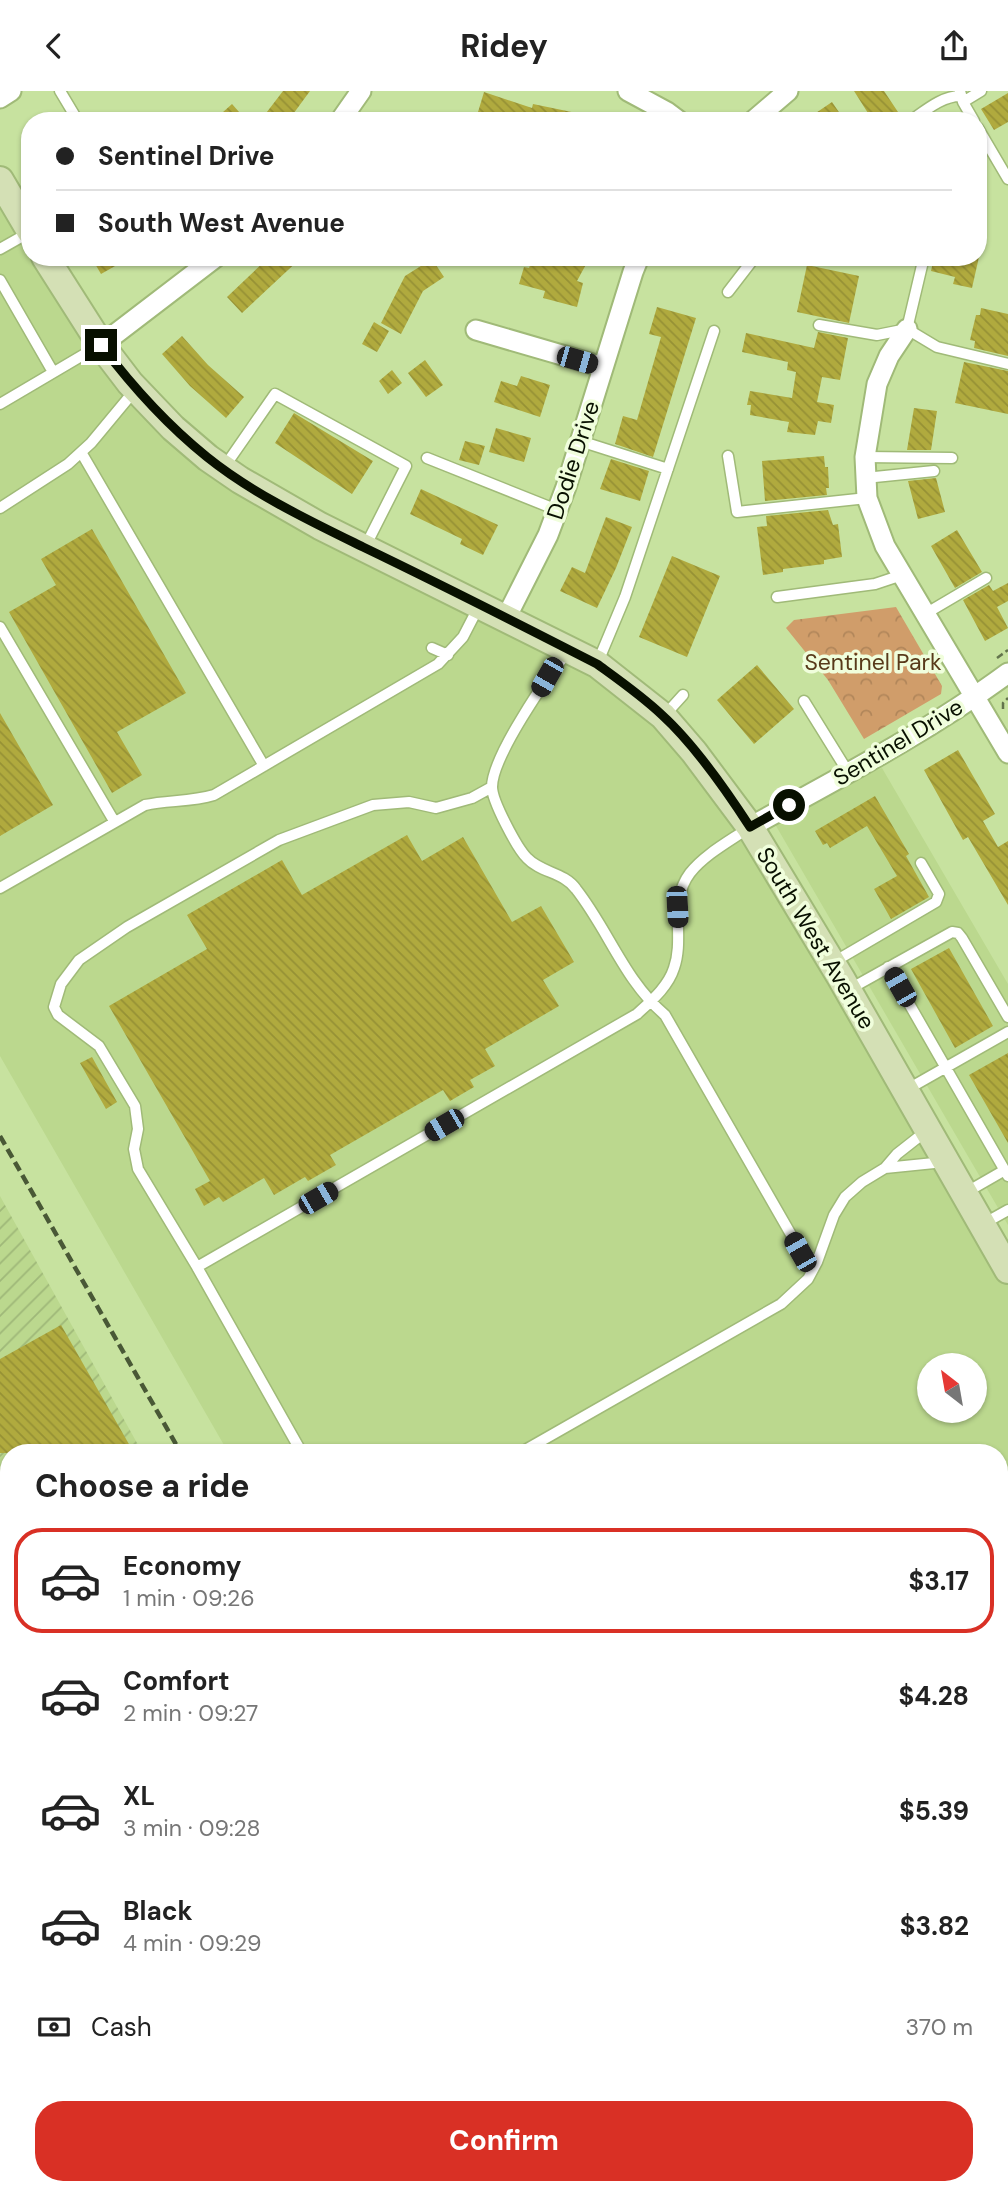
<!DOCTYPE html>
<meta charset="utf-8">
<style>
:root{--surface:#fff;--page:#f6f6f6;--text:#222;--muted:#767676;--line:#e0e0e0;--accent:#d93025}
body{margin:0;font-family:"DM Sans",sans-serif;background:var(--page);color:var(--text);height:100vh;display:flex;flex-direction:column;font-size:26px;white-space:nowrap}
*{box-sizing:border-box;margin:0}
p{font-size:23px;color:var(--muted)}
.icon{flex:none;width:38px;height:38px;fill:none;stroke:currentColor;stroke-width:2;stroke-linecap:round;stroke-linejoin:round}
.map{position:relative;flex:1;overflow:hidden}
.details{position:absolute;left:0px;top:1353px;width:1008px;height:751px;display:flex;flex-direction:column;background:var(--surface);border-radius:28px 28px 0 0;box-shadow:0 2px 5px #0004}
.details>*{flex:none}
.top-card{position:absolute;left:21px;top:21px;width:966px;height:154px;border-radius:28px;box-shadow:0 2px 5px #0004;display:grid;align-content:center;height:154px;padding:0 35px;background:var(--surface)}
.needle{width:46px;rotate:329deg}
.buttons{position:absolute;left:917px;top:1262px;display:grid;gap:14px}
.buttons a{display:grid;place-items:center;width:70px;height:70px;border-radius:50%;background:var(--surface);box-shadow:0 2px 5px #0004;font-size:35px}
.end{position:absolute;width:32px;height:32px;margin:-16px;border:9px solid #081000;background:#fff;box-shadow:0 0 0 4px #fff}
.from{border-radius:50%}
.car{position:absolute;width:21px;height:42px;margin:-21px -10px;border-radius:9px;box-shadow:0 0 5px 2px #0007;background:linear-gradient(#222 24%,#8ab4d8 0 40%,#222 0 76%,#8ab4d8 0 86%,#222 0)}
.top-card b{display:flex;align-items:center;gap:24px;height:66px;font-size:26px}
.top-card b+b{border-top:2px solid var(--line)}
.top-card i{width:18px;height:18px;background:var(--text)}
ul{padding:0;list-style:none}
li{display:flex;align-items:center;gap:21px;height:105px;margin:0 14px 10px;padding:0 21px;border:4px solid transparent;border-radius:28px}
li div{flex:1}
li b{display:block;font-size:26px}
li em{font-style:normal;font-weight:700}
li.active{border-color:var(--accent)}
li>.icon{width:63px;height:63px;stroke-width:1.5}
h2{padding:0 35px;font-size:32px;line-height:84px}
.pay{display:flex;align-items:center;gap:18px;height:77px;padding:0 35px;font-size:26px}
.pay p{margin-inline-start:auto}
.cta{display:flex;gap:14px;margin-top:auto;padding:14px 35px}
.cta a{flex:1;height:80px;border-radius:28px;background:var(--accent);color:#fff;font-size:28px;font-weight:700;line-height:80px;text-align:center}
header{display:flex;justify-content:space-between;align-items:center;height:91px;padding:0 35px;background:var(--surface);font-size:32px;font-weight:700}
.map>svg:first-child{display:block}
</style>
<header><svg class="icon" aria-label="back" viewBox="0 0 24 24"><path d="M15 5l-7 7 7 7"/></svg>Ridey<svg class="icon" aria-label="share" viewBox="0 0 24 24"><path d="M12 15V3M7 8l5-5 5 5M5 13v7h14v-7"/></svg></header>
<div class="map">
<svg width="1008" height="2102" viewBox="0 0 1008 2102">
<defs>
<pattern id="industrial-furrows" width="10" height="10" patternUnits="userSpaceOnUse" patternTransform="scale(1.75)"><rect width="10" height="10" fill="#bbd88e"/><path d="M-1 1l2-2M0 10L10 0M9 11l2-2" fill="none" stroke="#9fb879"/></pattern>
<pattern id="forest-crowns" width="20" height="18" patternUnits="userSpaceOnUse" patternTransform="scale(1.75)"><rect width="20" height="18" fill="#d09d6a"/><path d="M2 6a3 3 0 1 1 6 0M12 15a3 3 0 1 1 6 0" fill="none" stroke="#b1865a"/></pattern>
<pattern id="wetland-marsh" width="20" height="14" patternUnits="userSpaceOnUse" patternTransform="scale(1.75)"><rect width="20" height="14" fill="#d09d6a"/><path d="M1 5h8M5 5V1M11 12h8M15 12V8" fill="none" stroke="#b1865a"/></pattern>
<pattern id="building-back-hatch" width="6" height="6" patternUnits="userSpaceOnUse" patternTransform="scale(1.75)"><rect width="6" height="6" fill="#b0aa3e"/><path d="M-1 5l2 2M0 0l6 6M5-1l2 2" fill="none" stroke="#969135"/></pattern>
</defs>
<rect width="100%" height="100%" fill="#c7e29f"/>
<path fill="#bbd88e" fill-rule="evenodd" d="M0 90 30 141V166H45L173 340 532 540 694 661 1008 1183V1522L999 1527V1362L228 1361 0 965ZM929 1274H975V1320H929Z
M882 677 1008 893V1134L772 728 806 709Z"/>
<path fill="url(#industrial-furrows)" d="M0 1105 142 1361 9 1362V1714L0 1711Z
M1008 1635V1842L999 1827V1641Z"/>
<path fill="url(#forest-crowns)" d="M896 516 942 595 941 603 864 648 828 589 786 537 794 529Z"/>
<path fill="url(#wetland-marsh)" d="M0 1711 9 1714V2095H75L63 2102H0Z
M1008 1766V2102H407L420 2095H999V1773Z"/>
<path fill="url(#building-back-hatch)" d="M283 0H310L288 30H260Z
M854 0H884L898 21 884 30H873Z
M484 1 532 17 533 13 586 24 585 30H495L496 27 478 21Z
M1008 2V31L994 39 981 18Z
M832 11 845 30H804Z
M232 13 247 30H213Z
M91 166H131L101 183Z
M269 166H302L242 222 227 206Z
M533 166H590L577 190 583 192 577 216 543 207 545 200 519 193 524 176 529 177Z
M934 166H979L972 197 953 193 955 186 931 180Z
M432 168 444 186 423 200 401 243 381 232 405 185Z
M807 174 859 185 849 232 797 221Z
M657 216 696 227 653 366 615 353 623 325 637 329 661 246 649 243Z
M981 217 1008 223V265L974 257 975 250 970 249 976 224H980Z
M374 231 389 240 377 261 362 253Z
M818 241 848 247 840 289 822 286 817 311 834 314 831 332 818 330 815 344 787 341 789 331 750 324 751 314H747L750 300 792 307 796 281 787 279 788 271 742 261 746 242 814 257Z
M182 245 208 274 244 306 226 327 190 295 162 263Z
M425 269 443 294 426 306 408 282Z
M964 271 1008 280V323L955 312Z
M392 279 402 292 388 303 379 290Z
M521 285 550 294 540 326 494 311 501 290 517 295Z
M914 317 937 320 931 359H907Z
M294 322 373 370 352 403 275 352Z
M496 337 531 347 524 371 489 361Z
M465 350 485 355 479 374 459 369Z
M824 365 825 376H828L829 397H826L827 404 765 410 762 370Z
M611 368 649 380 640 410 600 398Z
M936 387 945 421 918 428 908 390Z
M421 398 498 434 483 464 460 453 462 448 410 423Z
M828 419 833 434 838 433 842 466 824 469V473L783 478V481L763 484 757 436 767 435 766 425Z
M606 426 632 436 616 477 597 517 560 500 572 476 585 482Z
M92 438 186 602 117 641 142 684 112 702 9 521 56 494 41 468Z
M957 439 982 481 955 497 931 455Z
M672 465 720 485 687 566 639 546Z
M1008 492V510L997 516 1008 537 985 550 963 509 989 494 993 500Z
M757 574 794 618 754 653 717 609Z
M0 622 53 714 0 745Z
M958 659 995 723 983 730 998 756 1008 750V814L968 746 963 749 924 679Z
M875 705 909 763 906 765 929 806 891 828 874 798 897 785 867 735 830 757 827 752 823 754 815 740Z
M407 744 422 770 463 746 512 831 541 815 574 871 543 889 559 915 485 958 495 975 470 989 474 996 450 1010 443 999 330 1064 336 1074 308 1090 305 1086 274 1104 264 1087 223 1111 219 1106 204 1115 195 1098 210 1090 109 915 207 858 187 824 282 769 302 804Z
M949 857 993 935 955 957 911 878Z
M1008 962V1052L969 984Z
M92 966 117 1011 106 1018 80 972Z
M61 1234 134 1362H0V1268Z"/>
<g fill="none" stroke-linecap="round" stroke-linejoin="round">
<defs>
<path id="lane" d="M60 0 78 30
M960 0 963 11 974 30
M963 11 981 0
M910 30C925 20 942 5 960 5
M978 37 1008 88
M0 158 30 141
M0 189 53 281
M728 201 755 166
M819 234 877 244 907 238 937 256 1008 273
M907 238 924 166
M0 313 100 254
M580 350 668 378
M81 361 264 675
M728 365 737 421 867 407
M865 366 952 367
M427 367 557 419
M225 375 275 303 406 375 365 456
M865 387 934 380
M0 417 68 373 91 352 135 299
M777 506 875 493 902 484
M925 523 986 487
M0 536 114 730
M432 557 448 564
M567 562C547 586 492 666 492 696 492 710 517 757 527 767 541 782 564 781 576 798 609 840 624 889 665 924L801 1161 817 1171
M597 573 625 506 714 240
M804 610 848 681
M664 625 683 604
M0 797 145 714C168 709 191 711 214 704L438 573 463 546 478 517
M832 872 936 811 939 803 921 772
M888 876 1008 1085
M848 899 952 841 958 842 962 847 1008 926
M906 999 1008 941
M885 1077 944 1071
M965 1102 1005 1079
M983 1133 1008 1119
M197 1176 637 923C651 910 668 896 674 877 685 846 668 811 690 782 705 763 730 750 750 736
M302 1362 197 1176 138 1078 134 1058 138 1038 135 1015 99 955 58 924 54 916 61 893 79 869 127 836 279 749 373 714 409 711 436 717 472 707 492 696
M520 1362 781 1213 808 1188 817 1171 834 1124 845 1106 862 1091 885 1077 897 1063 925 1041"/>
<path id="street" d="M628 0 667 21 679 30
M0 7 11 0
M340 30 361 0
M753 30 788 0
M907 238 889 265 877 293 865 366 867 407 885 455 1008 662
M476 239 603 276
M101 254 216 166
M506 527 548 444 566 396 633 181 639 166
M750 736C837 688 928 641 1008 582"/>
<path id="secondary" d="M0 89 30 140
M45 166 101 254 130 292 173 337 208 367 240 389 320 435 597 573 663 625 694 661 750 736 841 887 1008 1179"/>
<path id="primary" d="M999 1543 1008 1537
M999 1586 1008 1581
M94 2102 106 2095
M170 2102 182 2095"/>
</defs>
<use href="#lane" stroke="#a0ba78" stroke-width="13"/>
<use href="#street" stroke="#a0ba78" stroke-width="23"/>
<use href="#secondary" stroke="#a0ba78" stroke-width="30"/>
<use href="#primary" stroke="#4b6705" stroke-width="33"/>
<path stroke="#63744c" stroke-width="2.5" stroke-dasharray="7 3.5" stroke-linecap="butt" d="M997 567 1008 559
M1003 618V612L1008 607"/>
<use href="#lane" stroke="#fff" stroke-width="10"/>
<use href="#street" stroke="#fff" stroke-width="19"/>
<use href="#secondary" stroke="#d4e0b5" stroke-width="26"/>
<use href="#primary" stroke="#a9c06a" stroke-width="30"/>
<path stroke="#495836" stroke-width="4.5" stroke-dasharray="10 5" stroke-linecap="butt" d="M0 1045 181 1362
M601 2095 605 2102"/>
</g>
<g fill="none" stroke-linecap="round" stroke-linejoin="round">
<path stroke="#081000" stroke-width="9" d="M101 254C132 295 166 333 207 366 253 403 310 430 363 456 442 494 519 533 597 573 619 589 642 605 662 624 695 654 726 699 750 736L789 714"/>
</g>
<g text-anchor="middle" dominant-baseline="central" stroke-width="7" stroke-linejoin="round" paint-order="stroke">
<g font-size="23" fill="#081000" stroke="#f0fedc">
<text transform="translate(573 369) rotate(-72)">Dodie Drive</text>
<text transform="translate(898 651) rotate(-31)">Sentinel Drive</text>
<text transform="translate(816 847) rotate(59)">South West Avenue</text>
</g>
<g font-size="23" fill="#583a1a" stroke="#f0fedc">
<text x="873" y="571">Sentinel Park</text>
</g>
</g>
</svg>
<div class="buttons">
<a><svg class="needle" viewBox="-14 -14 28 28"><path d="M0-13l5 13h-10z" fill="#e53935"/><path d="M0 13l5-13h-10z" fill="#767676"/></svg></a>
</div>
<i class="end from" style="left:789px;top:714px"></i>
<i class="end" style="left:101px;top:254px"></i>
<i class="car" style="left:577px;top:269px;rotate:106deg"></i>
<i class="car" style="left:547px;top:586px;rotate:210deg"></i>
<i class="car" style="left:677px;top:816px;rotate:177deg"></i>
<i class="car" style="left:900px;top:896px;rotate:330deg"></i>
<i class="car" style="left:444px;top:1034px;rotate:240deg"></i>
<i class="car" style="left:318px;top:1107px;rotate:60deg"></i>
<i class="car" style="left:800px;top:1161px;rotate:330deg"></i>
<div class="top-card">
<b><i class="from"></i>Sentinel Drive</b>
<b><i></i>South West Avenue</b>
</div>
<section class="details">
<h2>Choose a ride</h2>
<ul>
<li class="active"><svg class="icon" aria-label="car" viewBox="0 0 24 24"><path d="M5 17H2v-5l4-1 3-4h7l3 4 3 1v5h-3M9 17h6M6 11h13"/><circle cx="7" cy="17" r="2"/><circle cx="17" cy="17" r="2"/></svg><div><b>Economy</b><p>1 min · 09:26</p></div><em>$3.17</em></li>
<li><svg class="icon" aria-label="car" viewBox="0 0 24 24"><path d="M5 17H2v-5l4-1 3-4h7l3 4 3 1v5h-3M9 17h6M6 11h13"/><circle cx="7" cy="17" r="2"/><circle cx="17" cy="17" r="2"/></svg><div><b>Comfort</b><p>2 min · 09:27</p></div><em>$4.28</em></li>
<li><svg class="icon" aria-label="car" viewBox="0 0 24 24"><path d="M5 17H2v-5l4-1 3-4h7l3 4 3 1v5h-3M9 17h6M6 11h13"/><circle cx="7" cy="17" r="2"/><circle cx="17" cy="17" r="2"/></svg><div><b>XL</b><p>3 min · 09:28</p></div><em>$5.39</em></li>
<li><svg class="icon" aria-label="car" viewBox="0 0 24 24"><path d="M5 17H2v-5l4-1 3-4h7l3 4 3 1v5h-3M9 17h6M6 11h13"/><circle cx="7" cy="17" r="2"/><circle cx="17" cy="17" r="2"/></svg><div><b>Black</b><p>4 min · 09:29</p></div><em>$3.82</em></li>
</ul>
<div class="pay"><svg class="icon" aria-label="cash" viewBox="0 0 24 24"><path d="M3 7h18v10H3z"/><circle cx="12" cy="12" r="2"/></svg>Cash<p>370 m</p></div>
<div class="cta"><a>Confirm</a></div>
</section>
</div>
